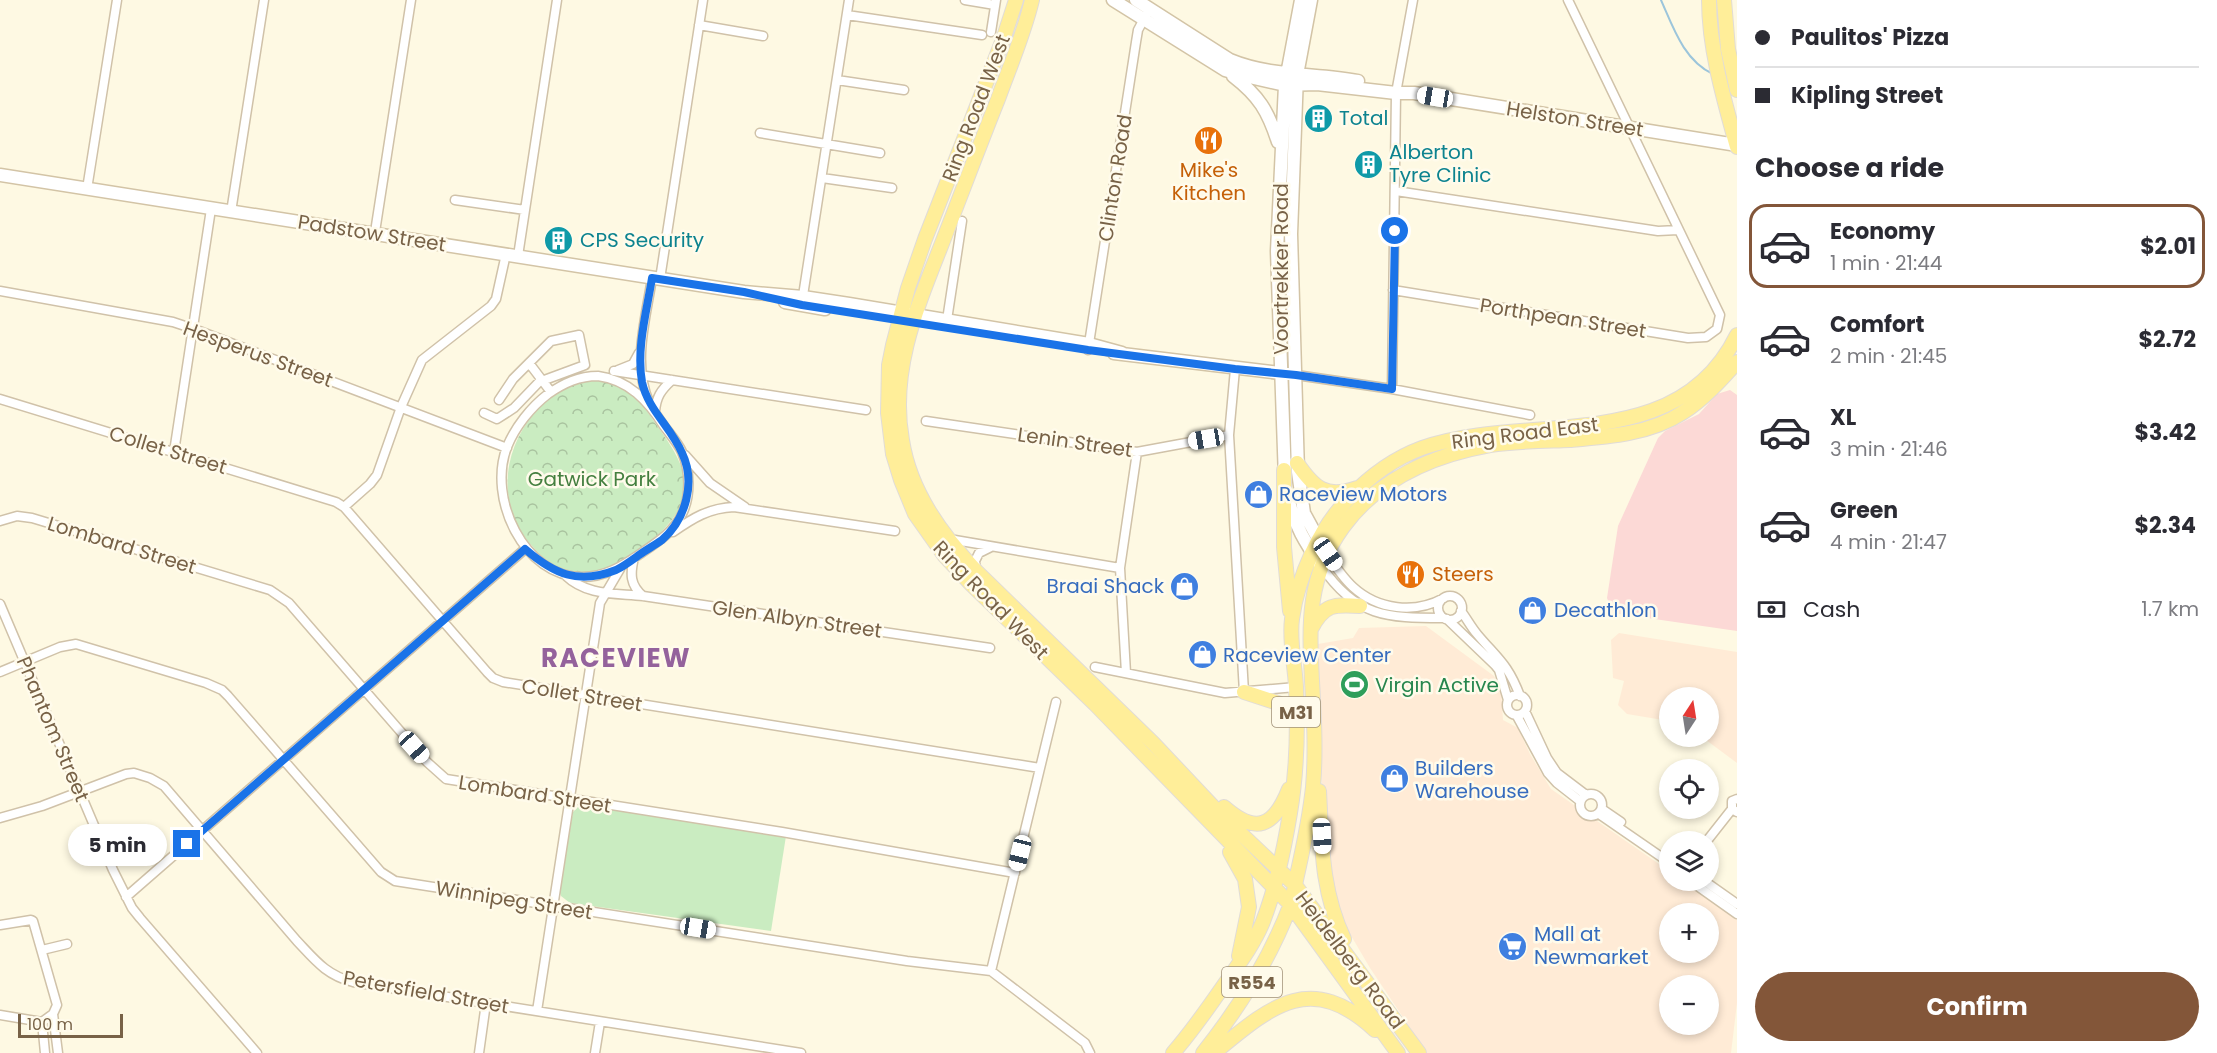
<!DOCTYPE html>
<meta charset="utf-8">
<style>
:root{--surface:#fff;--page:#f2f2f3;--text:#2b2b33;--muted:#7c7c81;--line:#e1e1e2;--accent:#835639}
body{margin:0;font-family:Poppins,sans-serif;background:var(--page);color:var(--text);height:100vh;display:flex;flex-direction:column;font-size:22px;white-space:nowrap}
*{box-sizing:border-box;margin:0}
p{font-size:20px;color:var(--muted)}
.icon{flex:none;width:33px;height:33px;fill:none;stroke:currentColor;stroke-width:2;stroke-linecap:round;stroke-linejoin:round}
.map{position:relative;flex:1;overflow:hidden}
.details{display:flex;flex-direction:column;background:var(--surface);width:480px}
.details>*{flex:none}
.guide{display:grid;align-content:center;height:132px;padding:0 18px;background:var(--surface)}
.needle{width:39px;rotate:12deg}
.controls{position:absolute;left:1659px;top:687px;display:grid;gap:12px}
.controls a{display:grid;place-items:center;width:60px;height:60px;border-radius:50%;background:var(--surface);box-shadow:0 3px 9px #0003;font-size:30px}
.scale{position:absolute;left:18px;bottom:15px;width:105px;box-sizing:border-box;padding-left:6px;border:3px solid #786247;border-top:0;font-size:16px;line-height:21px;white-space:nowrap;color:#786247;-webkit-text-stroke:4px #fffbeb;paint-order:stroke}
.end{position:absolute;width:27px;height:27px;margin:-14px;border:8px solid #1a73e8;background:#fff;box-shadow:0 0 0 3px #fff}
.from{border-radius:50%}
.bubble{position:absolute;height:42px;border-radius:21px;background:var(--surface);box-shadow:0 3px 9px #0003;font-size:20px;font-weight:700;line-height:42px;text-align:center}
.car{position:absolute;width:18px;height:36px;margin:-18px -9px;border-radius:8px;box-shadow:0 0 4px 2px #0007;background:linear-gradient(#fff 24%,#345 0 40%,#fff 0 76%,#345 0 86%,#fff 0)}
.guide b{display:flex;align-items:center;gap:21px;height:57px;font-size:22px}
.guide b+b{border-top:2px solid var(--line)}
.guide i{width:15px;height:15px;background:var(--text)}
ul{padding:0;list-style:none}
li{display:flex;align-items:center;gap:18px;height:84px;margin:0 12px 9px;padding:0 6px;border:3px solid transparent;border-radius:18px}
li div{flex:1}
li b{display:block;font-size:22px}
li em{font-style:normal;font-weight:700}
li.selected{border-color:var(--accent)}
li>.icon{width:54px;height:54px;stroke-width:1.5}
h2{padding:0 18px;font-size:27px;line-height:72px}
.pay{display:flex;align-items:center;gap:15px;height:66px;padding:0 18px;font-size:22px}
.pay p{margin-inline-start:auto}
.cta{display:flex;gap:12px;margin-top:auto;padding:12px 18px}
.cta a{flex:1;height:69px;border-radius:36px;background:var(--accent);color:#fff;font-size:24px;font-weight:700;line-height:69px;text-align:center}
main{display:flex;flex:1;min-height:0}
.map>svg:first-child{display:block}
</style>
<main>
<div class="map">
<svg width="1737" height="1053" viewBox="0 0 1737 1053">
<defs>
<pattern id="park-crowns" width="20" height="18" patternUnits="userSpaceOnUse" patternTransform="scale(1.5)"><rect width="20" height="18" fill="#caecc1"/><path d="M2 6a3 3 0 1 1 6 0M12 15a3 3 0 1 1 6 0" fill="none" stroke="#a9c39f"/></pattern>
</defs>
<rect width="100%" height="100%" fill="#fef9e3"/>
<path fill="#ffebd6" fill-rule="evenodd" d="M1426 626 1494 676 1501 689 1503 720 1518 728 1530 754 1551 789 1669 871 1670 880 1682 881 1737 920V1003L1731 1053H1427L1370 968 1336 910 1325 856 1317 686 1318 644 1353 638 1359 628ZM1670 914H1708V952H1670ZM1670 986H1708V1024H1670Z
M1619 633 1737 652V763L1702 737 1708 736V698H1670L1669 721 1627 714 1618 705 1624 681 1613 678 1611 640Z"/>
<path fill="#fcd9d6" d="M1730 390 1737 395V631L1613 613 1607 598 1618 526 1658 438 1665 431 1699 414 1717 394Z"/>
<path fill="#caecc1" d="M581 804 786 836 771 931 570 903 561 896 559 890 573 812Z"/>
<path fill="url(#park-crowns)" d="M597 379C629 383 639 399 656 424 683 462 702 491 662 531 644 549 610 574 584 573 562 573 547 563 533 547 494 505 502 444 542 405 558 389 574 380 597 379Z"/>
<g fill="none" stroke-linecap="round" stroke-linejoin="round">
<path stroke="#9cc5db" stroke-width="2" d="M1661 0C1673 27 1684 61 1713 74"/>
<defs>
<path id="street" d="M965 0 995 5
M847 15 982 35
M699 25 763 36
M991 32 996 0
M837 80 904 90
M760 133 880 153
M822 178 892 188
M87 189 117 0
M1396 191 1658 231 1678 230
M455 200 525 210
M231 212 264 0
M375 232 411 0
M518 256 557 0
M660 279 703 0
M1393 290 1688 338 1706 337 1717 329 1720 315 1568 0
M0 291 173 322 194 329 507 448
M802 302 849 0
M947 320 962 221
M1088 350 1136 42 1138 30 1146 15
M529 363 551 392
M1235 369 1229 435 1244 692
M618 370 633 364 639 353
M614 371 866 410
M1296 375 1392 389 1530 415
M598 376C629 380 648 401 664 426 670 434 678 443 682 452 690 470 691 496 682 514 674 532 656 543 640 554 622 566 606 577 582 577 524 577 487 498 507 447 515 427 531 407 548 394 564 383 579 376 598 376Z
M1392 389 1396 93 1413 0
M0 399 336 502 344 507 487 672 493 678 503 682 1040 768
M649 402C632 363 646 318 652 278
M655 412C656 397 661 390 672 380
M484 413 497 419 514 408 539 382 585 365 579 335 551 341 513 379 499 400
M926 421 1137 452 1229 435
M174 452 211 209
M685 455 710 483 745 507
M344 507 370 484 377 475 401 407 422 360 491 306 496 299 506 254
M0 521 17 516 32 518 270 590 289 603 427 762 446 779 782 832 1015 873
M673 532C693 518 709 508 734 507L895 531
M949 539 1120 568
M1327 554C1335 566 1343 578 1353 587 1378 610 1415 614 1444 598
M634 558C630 574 630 585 643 596
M1322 567C1356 617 1387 618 1443 618
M976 570 975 561 979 553 991 547
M565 575C587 596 614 593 643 596L990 648
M1438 608a12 12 0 1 1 24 0a12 12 0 1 1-24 0Z
M0 604 113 870 132 908 140 918 257 1053
M1461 611C1467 619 1471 627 1477 634 1498 659 1508 664 1520 696
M1447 619 1495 665 1499 670 1508 700
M1095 667 1225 693 1296 687
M0 672 60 647 76 644 206 683 222 690 228 696 381 872 395 881 907 961 991 971 1085 1043 1090 1053
M1126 673 1120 568 1137 452
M1507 705a10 10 0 1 1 20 0a10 10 0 1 1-20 0Z
M1525 711 1547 758 1557 773 1586 795
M1517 716 1548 773 1557 783 1580 801
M1580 805a11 11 0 1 1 22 0a11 11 0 1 1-22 0Z
M1737 799 1732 801V809L1737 812
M1602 809 1621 822
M1599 814 1670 863
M0 818 42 806 126 774 134 773 150 778 164 786 297 941C315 960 326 975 353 982L801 1053
M1706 842 1732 809
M1689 880 1737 914
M1703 880 1737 904
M126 897 525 549
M0 925 31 920 33 921 57 1005 53 1014 42 1022 0 1015
M42 950 67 944
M991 971 1056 702
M537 1011 600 603 620 569
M53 1014 58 1053
M42 1022 45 1053
M479 1053 486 1003
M595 1053 600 1022"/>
<path id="secondary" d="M1113 0 1225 70 1245 76 1285 85 1317 84 1396 93H1414L1737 145
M1136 0 1230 60C1271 77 1315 73 1358 81
M1311 0 1297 75 1291 234 1298 472 1304 513 1322 546
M1233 76C1259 96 1268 111 1278 142
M0 175 744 292 803 297 849 304 1089 344 1122 353
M785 302 825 309
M1114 353 1288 374
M1285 479 1277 251 1285 85 1301 0
M1288 496C1293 524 1307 545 1322 567"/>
<path id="primary" d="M1016 0 1004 37 925 239 908 288 893 345 889 365 888 413 893 454 901 480 915 514 944 555 971 584 1095 704 1290 904 1398 1053
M1032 0C1024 34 1010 66 998 99 978 149 959 200 939 251 915 312 890 373 902 440 910 492 942 535 977 572L1153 743 1219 813 1295 885 1419 1053
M1709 0C1709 49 1724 100 1737 147
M1724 0 1728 49 1737 90
M1297 463C1314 488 1326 499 1357 488
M1284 470V547L1290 611
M1311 629C1324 604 1334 604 1360 606
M1244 692 1278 703 1297 719
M1319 791C1322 844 1321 890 1344 939
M1224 807C1256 835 1274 827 1289 789
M1230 852 1245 879 1249 907 1239 956
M1173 1053C1194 1029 1211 1004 1229 978 1241 961 1254 943 1262 924 1276 889 1284 850 1290 813 1297 771 1298 729 1296 687 1295 665 1289 641 1292 619 1298 576 1319 529 1349 498 1369 477 1395 458 1422 448 1528 411 1677 458 1737 335
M1203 1053C1238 1009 1270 959 1290 906 1294 895 1295 883 1298 871 1304 844 1310 815 1313 787 1316 752 1314 716 1312 681 1309 622 1307 577 1343 527 1378 479 1434 455 1490 445 1516 441 1544 441 1570 440 1607 437 1650 434 1682 413 1704 399 1720 381 1737 362
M1214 1053C1270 1007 1310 970 1375 1030"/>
</defs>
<use href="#street" stroke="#d0c2a9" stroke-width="11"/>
<use href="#secondary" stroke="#d3c4a6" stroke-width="15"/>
<use href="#primary" stroke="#e1dcd7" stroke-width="16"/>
<use href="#street" stroke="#fff" stroke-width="8"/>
<use href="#secondary" stroke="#fff" stroke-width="12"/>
<use href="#primary" stroke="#fe9" stroke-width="14"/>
</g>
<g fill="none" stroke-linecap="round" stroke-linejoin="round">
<path stroke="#1a73e8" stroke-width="8" d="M187 844 525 549C554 574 578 585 616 570 624 566 632 560 639 555 646 550 655 545 662 540 686 519 696 482 682 453 671 427 648 410 642 382 636 348 647 310 652 278L744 292 802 305 1088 350 1235 369 1296 375 1392 389 1395 231"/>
</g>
<defs>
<symbol id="building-disc" viewBox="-11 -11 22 22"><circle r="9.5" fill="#0f9aa8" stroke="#fffbeb"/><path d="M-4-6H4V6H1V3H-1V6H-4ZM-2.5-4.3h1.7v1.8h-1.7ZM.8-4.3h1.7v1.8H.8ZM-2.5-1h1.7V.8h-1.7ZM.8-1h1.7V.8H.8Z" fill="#fff"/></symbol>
<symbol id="restaurant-disc" viewBox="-11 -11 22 22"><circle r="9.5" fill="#e8710a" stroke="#fffbeb"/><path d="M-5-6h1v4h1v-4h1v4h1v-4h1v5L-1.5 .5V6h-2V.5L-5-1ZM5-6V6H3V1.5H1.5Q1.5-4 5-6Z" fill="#fff"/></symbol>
<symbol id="shop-disc" viewBox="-11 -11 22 22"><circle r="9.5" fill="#3f7fe0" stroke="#fffbeb"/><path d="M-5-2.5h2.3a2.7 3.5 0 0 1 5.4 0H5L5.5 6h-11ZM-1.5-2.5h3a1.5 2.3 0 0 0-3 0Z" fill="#fff"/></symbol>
<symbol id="stadium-disc" viewBox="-11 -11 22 22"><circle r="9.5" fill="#2e9e5b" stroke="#fffbeb"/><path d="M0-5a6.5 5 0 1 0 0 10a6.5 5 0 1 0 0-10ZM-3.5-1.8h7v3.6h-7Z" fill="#fff"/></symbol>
<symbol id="supermarket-disc" viewBox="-11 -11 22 22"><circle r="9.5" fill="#3f7fe0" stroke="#fffbeb"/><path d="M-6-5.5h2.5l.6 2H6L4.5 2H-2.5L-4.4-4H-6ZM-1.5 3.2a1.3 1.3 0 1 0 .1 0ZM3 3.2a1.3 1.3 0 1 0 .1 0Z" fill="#fff"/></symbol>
</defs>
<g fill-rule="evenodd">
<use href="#building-disc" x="1302" y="102" width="33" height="33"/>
<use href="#restaurant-disc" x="1192" y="124" width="33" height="33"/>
<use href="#building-disc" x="1352" y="148" width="33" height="33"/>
<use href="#building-disc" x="542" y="224" width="33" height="33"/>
<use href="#shop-disc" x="1242" y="478" width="33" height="33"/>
<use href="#restaurant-disc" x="1394" y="558" width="33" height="33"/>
<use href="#shop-disc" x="1168" y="570" width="33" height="33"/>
<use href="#shop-disc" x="1516" y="594" width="33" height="33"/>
<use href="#shop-disc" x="1186" y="638" width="33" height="33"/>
<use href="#stadium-disc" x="1338" y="668" width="33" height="33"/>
<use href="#shop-disc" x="1378" y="762" width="33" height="33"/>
<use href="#supermarket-disc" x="1496" y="930" width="33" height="33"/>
</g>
<g text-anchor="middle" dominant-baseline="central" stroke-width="5" stroke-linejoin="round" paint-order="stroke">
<g fill="#fffbeb" stroke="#a09078" stroke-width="1.5">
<rect x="1272" y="697" width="48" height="30" rx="4.5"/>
<rect x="1222" y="967" width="60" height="30" rx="4.5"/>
</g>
<g font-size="18" font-weight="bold" fill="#786247">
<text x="1296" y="712">M31</text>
<text x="1252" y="982">R554</text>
</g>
<g font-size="20" fill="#786247" stroke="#fffbeb">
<text transform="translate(976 108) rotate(-69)">Ring Road West</text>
<text transform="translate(1575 119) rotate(9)">Helston Street</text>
<text transform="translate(1115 178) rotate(-81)">Clinton Road</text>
<text transform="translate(372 233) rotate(9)">Padstow Street</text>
<text transform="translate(1281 269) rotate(-90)">Voortrekker Road</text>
<text transform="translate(1563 318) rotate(9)">Porthpean Street</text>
<text transform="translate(258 354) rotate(20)">Hesperus Street</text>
<text transform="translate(1525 433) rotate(-7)">Ring Road East</text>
<text transform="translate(1075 442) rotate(8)">Lenin Street</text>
<text transform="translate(168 450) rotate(17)">Collet Street</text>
<text transform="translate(122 545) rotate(17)">Lombard Street</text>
<text transform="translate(991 600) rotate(46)">Ring Road West</text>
<text transform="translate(797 619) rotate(8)">Glen Albyn Street</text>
<text transform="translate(582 695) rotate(9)">Collet Street</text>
<text transform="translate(53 729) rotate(67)">Phantom Street</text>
<text transform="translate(535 794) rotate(9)">Lombard Street</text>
<text transform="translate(514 900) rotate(9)">Winnipeg Street</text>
<text transform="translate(1350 960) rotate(53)">Heidelberg Road</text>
<text transform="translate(426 992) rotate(10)">Petersfield Street</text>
</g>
<g font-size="20" fill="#0d838f" stroke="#fffbeb" text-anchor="start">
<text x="1339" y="118">Total</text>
<text x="1389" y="152">Alberton<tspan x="1389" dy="23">Tyre Clinic</tspan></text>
<text x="580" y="240">CPS Security</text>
</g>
<g font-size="20" fill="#c56008" stroke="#fffbeb">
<text x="1209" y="170">Mike's<tspan x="1209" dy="23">Kitchen</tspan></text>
<text x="1432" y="574" text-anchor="start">Steers</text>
</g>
<g font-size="20" fill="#447f3f" stroke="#fffbeb">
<text x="592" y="479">Gatwick Park</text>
</g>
<g font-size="20" fill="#366cbe" stroke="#fffbeb" text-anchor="start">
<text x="1279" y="494">Raceview Motors</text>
<text x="1164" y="586" text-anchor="end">Braai Shack</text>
<text x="1554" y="610">Decathlon</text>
<text x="1223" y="655">Raceview Center</text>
<text x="1415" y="768">Builders<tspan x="1415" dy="23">Warehouse</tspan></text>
<text x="1534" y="934">Mall at<tspan x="1534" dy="23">Newmarket</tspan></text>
</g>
<g font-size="20" fill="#27864d" stroke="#fffbeb" text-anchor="start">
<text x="1375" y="685">Virgin Active</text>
</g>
<g font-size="26" font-weight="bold" letter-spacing="1.5" fill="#94629c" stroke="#fffbeb">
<text x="616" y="658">RACEVIEW</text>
</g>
</g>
</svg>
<div class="controls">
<a><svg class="needle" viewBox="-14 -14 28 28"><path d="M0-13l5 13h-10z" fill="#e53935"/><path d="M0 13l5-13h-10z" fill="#7c7c81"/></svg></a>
<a><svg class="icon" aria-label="locate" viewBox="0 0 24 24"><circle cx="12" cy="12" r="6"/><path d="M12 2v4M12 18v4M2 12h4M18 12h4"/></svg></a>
<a><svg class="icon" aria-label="layers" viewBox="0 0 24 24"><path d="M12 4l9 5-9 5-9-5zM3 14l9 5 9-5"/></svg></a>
<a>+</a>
<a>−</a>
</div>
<div class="scale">100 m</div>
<i class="end from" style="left:1395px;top:231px"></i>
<i class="end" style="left:187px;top:844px"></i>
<div class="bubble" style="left:68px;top:824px;width:99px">5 min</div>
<i class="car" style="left:1435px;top:97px;rotate:279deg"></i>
<i class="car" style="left:1206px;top:439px;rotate:260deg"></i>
<i class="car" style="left:1328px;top:554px;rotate:145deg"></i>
<i class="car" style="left:414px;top:747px;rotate:138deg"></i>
<i class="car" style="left:1322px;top:836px;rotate:177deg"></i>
<i class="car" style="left:1020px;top:853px;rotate:194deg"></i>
<i class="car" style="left:698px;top:928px;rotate:99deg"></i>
</div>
<section class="details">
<div class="guide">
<b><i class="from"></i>Paulitos' Pizza</b>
<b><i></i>Kipling Street</b>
</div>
<h2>Choose a ride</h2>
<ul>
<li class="selected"><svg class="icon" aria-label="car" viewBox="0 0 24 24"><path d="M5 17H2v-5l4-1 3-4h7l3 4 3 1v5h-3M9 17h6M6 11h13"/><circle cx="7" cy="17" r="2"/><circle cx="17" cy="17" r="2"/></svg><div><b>Economy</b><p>1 min · 21:44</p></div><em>$2.01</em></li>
<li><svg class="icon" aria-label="car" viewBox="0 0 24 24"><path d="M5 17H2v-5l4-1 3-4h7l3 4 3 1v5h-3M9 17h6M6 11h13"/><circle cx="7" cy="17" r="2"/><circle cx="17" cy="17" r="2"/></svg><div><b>Comfort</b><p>2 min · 21:45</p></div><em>$2.72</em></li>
<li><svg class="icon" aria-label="car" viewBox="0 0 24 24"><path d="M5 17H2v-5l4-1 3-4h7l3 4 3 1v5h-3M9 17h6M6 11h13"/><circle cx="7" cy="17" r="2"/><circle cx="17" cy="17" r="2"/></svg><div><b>XL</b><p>3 min · 21:46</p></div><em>$3.42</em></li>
<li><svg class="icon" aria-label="car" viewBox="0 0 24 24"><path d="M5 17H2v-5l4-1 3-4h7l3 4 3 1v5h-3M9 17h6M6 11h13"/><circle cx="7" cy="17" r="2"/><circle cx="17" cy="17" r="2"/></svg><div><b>Green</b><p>4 min · 21:47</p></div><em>$2.34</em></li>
</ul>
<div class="pay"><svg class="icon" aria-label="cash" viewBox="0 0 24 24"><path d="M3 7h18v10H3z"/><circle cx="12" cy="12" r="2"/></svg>Cash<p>1.7 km</p></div>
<div class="cta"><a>Confirm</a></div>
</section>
</main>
